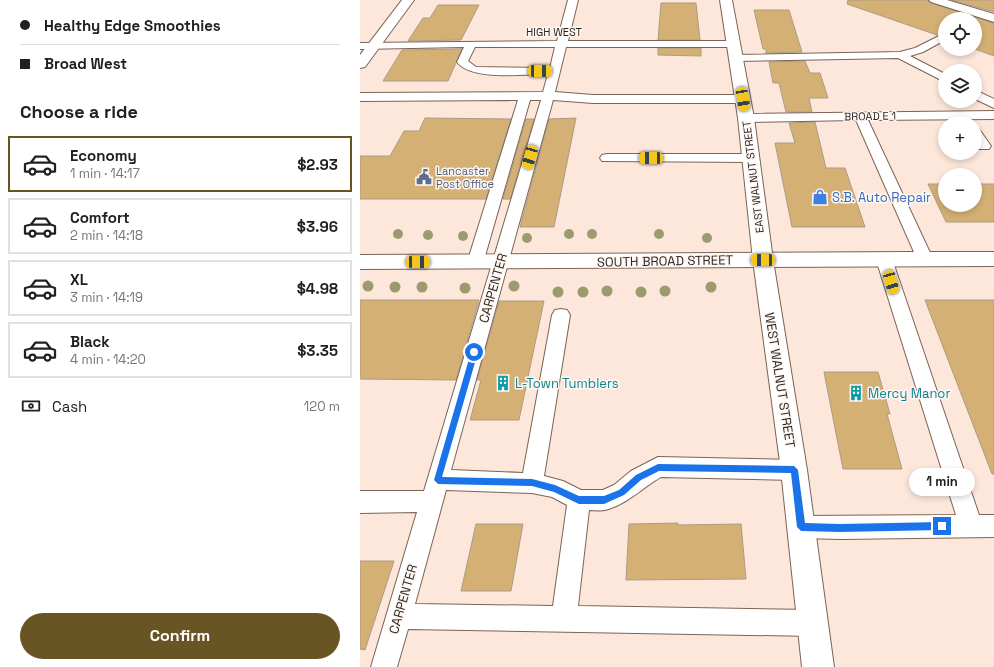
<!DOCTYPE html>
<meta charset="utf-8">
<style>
:root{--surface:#fff;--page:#f2f2f2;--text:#202124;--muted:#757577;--line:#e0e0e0;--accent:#695423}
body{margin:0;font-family:"Space Grotesk",sans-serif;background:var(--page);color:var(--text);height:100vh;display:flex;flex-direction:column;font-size:15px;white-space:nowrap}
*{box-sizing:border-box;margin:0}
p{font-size:13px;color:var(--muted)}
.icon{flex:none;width:22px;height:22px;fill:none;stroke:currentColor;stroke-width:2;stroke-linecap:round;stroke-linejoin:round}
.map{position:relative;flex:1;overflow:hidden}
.details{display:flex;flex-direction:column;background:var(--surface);width:360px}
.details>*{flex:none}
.top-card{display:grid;align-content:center;height:88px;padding:0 20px;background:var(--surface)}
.buttons{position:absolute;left:578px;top:12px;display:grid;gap:8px}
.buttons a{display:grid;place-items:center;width:44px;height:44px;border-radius:50%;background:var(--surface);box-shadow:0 2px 6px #0003;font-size:20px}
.end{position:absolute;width:18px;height:18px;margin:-9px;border:5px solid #1a73e8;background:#fff;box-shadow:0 0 0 2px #fff}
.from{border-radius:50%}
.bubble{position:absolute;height:28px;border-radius:14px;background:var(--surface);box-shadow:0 2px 6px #0003;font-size:13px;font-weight:700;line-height:28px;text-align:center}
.car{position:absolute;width:12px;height:24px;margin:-12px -6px;border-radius:5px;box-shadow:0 0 3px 1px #0007;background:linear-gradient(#f5c518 24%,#345 0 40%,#f5c518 0 76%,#345 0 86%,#f5c518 0)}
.top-card b{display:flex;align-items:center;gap:14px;height:38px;font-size:15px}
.top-card b+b{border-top:1px solid var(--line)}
.top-card i{width:10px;height:10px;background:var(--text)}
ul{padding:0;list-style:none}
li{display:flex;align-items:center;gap:12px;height:56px;margin:0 8px 6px;padding:0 12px;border:2px solid var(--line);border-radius:0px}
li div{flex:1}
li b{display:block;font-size:15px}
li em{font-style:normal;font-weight:700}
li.selected{border-color:var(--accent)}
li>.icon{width:36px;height:36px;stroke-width:1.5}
h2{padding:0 20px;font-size:18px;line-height:48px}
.pay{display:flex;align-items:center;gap:10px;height:44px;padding:0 20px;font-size:15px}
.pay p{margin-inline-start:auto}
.cta{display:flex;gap:8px;margin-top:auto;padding:8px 20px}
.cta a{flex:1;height:46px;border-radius:24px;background:var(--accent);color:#fff;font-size:16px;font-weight:700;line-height:46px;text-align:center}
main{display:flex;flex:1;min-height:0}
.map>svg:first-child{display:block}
</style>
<main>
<section class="details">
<div class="top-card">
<b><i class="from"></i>Healthy Edge Smoothies</b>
<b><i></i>Broad West</b>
</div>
<h2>Choose a ride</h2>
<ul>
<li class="selected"><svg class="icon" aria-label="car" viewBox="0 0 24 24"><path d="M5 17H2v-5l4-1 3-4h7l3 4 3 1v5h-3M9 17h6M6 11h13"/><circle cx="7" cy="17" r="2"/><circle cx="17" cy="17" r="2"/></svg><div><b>Economy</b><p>1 min · 14:17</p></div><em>$2.93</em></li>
<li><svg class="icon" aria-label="car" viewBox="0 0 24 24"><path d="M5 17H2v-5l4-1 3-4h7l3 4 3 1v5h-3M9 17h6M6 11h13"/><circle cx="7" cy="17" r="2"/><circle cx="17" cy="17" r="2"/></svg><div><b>Comfort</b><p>2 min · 14:18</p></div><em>$3.96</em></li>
<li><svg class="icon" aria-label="car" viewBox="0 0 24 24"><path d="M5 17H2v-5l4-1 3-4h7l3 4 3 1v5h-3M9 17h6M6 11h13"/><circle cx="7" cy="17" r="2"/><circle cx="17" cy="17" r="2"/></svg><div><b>XL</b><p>3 min · 14:19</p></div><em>$4.98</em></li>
<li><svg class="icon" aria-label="car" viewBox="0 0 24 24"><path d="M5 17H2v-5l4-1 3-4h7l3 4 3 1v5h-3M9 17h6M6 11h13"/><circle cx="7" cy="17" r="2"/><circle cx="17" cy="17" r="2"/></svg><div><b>Black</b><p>4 min · 14:20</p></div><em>$3.35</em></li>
</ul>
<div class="pay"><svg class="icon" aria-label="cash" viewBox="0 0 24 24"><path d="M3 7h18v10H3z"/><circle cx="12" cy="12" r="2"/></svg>Cash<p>120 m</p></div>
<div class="cta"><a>Confirm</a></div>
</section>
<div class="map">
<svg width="634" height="667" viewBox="0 0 634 667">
<rect width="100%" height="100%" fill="#fde7db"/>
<path fill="#d5b075" stroke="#ab9c85" d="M488 0H568L571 3 634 23V56L615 49V19H585V32L577 35 487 4Z
M592 0H634V12Z
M301 3H336L340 40H298Z
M78 5H119L101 40 48 41 63 18H70Z
M394 10H429L442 52 406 53V49H403Z
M298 48H341V56L298 55Z
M102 49 88 81H23L42 50Z
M445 61 450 73H460L468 98H449L452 112H426L419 83H413L409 62Z
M65 118 151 119 126 199H0V156H30L44 131H59Z
M216 118 194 227H160L189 119Z
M166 119H174L150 199H143Z
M455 122 466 168H485L505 227H432L415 143H435L429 123Z
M568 184H585V205H615V184H634V222H586Z
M0 300H119L96 380 0 379Z
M565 300H634V474H632Z
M139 301H184L159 420H110L121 380H117Z
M464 372H518L530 414H527L542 469H483Z
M318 523V525L381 524 386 579 266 580 269 524Z
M116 524H163L151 591H101Z
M0 561H34L5 650 0 649Z"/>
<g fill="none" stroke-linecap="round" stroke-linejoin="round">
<defs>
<path id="service" d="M208 0H218L208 41H374L379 44 374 47H206L195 92 233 95H383L387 96 389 99 387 102 383 103H233L193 100 91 470 163 473 192 315 195 310 201 309 207 310 210 315 184 476 203 481 221 490H243L254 485 271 471 298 457 434 460 442 463 445 470 442 477 434 480 301 477C282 488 266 505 245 510 240 511 234 510 229 510L218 606 453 610 462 614 466 623 462 632 453 636 48 629 37 667H11L57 512 0 513V491H64L181 100H170L123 263 121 267 115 268 109 267 107 263 158 100 0 101V93L183 92 188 74C165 74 111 81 97 62L104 47 0 49V43L197 41ZM115 47H195L190 68 116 67 108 61ZM86 490 172 493 192 497 207 505 193 606 55 604Z
M585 33V40L563 52 550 56 585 74V82L538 58 376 61 371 58 376 55 540 52 555 48Z
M615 90 634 99V108L615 99Z
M634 111V119L508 120 573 259 571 263 565 264 559 263 557 259 496 120 386 122 382 121 380 118 382 115 386 114Z
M615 128 619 129 631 146 629 149H619C615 142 615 137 615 128Z
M247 154H392L397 155 399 158 397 161 392 162 242 161 240 158 242 155Z
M524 254 530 255 532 259 619 515H634V537L480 539 441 538 433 535 429 527 433 519 441 516 596 515 516 259 518 255Z"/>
<path id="minor" d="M360 0H372L394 118 413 260 447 470 474 667H442L421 470 393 260 378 118Z
M569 0H587L634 14V22L571 2Z"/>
<path id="tertiary" d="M42 0H54L5 67 0 68V55Z"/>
<path id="secondary" d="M555 252H634V266L0 269V255Z"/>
</defs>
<use href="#service" stroke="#7b6355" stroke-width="2"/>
<use href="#minor" stroke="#7b6355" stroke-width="2"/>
<use href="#tertiary" stroke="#7b6355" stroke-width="2"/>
<use href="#secondary" stroke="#7b6355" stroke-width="2"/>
<use href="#service" fill="#fff" fill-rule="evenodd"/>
<use href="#minor" fill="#fff" fill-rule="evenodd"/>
<use href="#tertiary" fill="#fff" fill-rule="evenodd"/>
<use href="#secondary" fill="#fff" fill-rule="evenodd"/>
</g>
<g fill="#9c9b70">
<circle cx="38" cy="234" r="5"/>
<circle cx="209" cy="234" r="5"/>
<circle cx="232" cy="234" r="5"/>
<circle cx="299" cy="234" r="5"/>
<circle cx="68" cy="235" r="5"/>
<circle cx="103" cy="236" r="5"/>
<circle cx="167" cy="238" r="5"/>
<circle cx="347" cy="238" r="5"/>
<circle cx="8" cy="286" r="5.5"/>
<circle cx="154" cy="286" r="5.5"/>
<circle cx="35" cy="287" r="5.5"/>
<circle cx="62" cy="287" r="5.5"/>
<circle cx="351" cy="287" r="5.5"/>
<circle cx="105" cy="288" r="5.5"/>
<circle cx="247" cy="291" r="5.5"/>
<circle cx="305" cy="291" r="5.5"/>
<circle cx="198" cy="292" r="5.5"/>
<circle cx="223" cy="292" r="5.5"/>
<circle cx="281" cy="292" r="5.5"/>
</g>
<path fill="#1a73e8" d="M114 349 118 352 82 477 172 479 195 485 219 496H244L259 490 276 475 298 464 434 466 438 470 445 523 480 524 582 522 586 526 582 530 480 532 441 531 437 527 431 473 299 471 281 480 264 495 244 504H219L194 492 172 486 78 484 74 480 111 352Z"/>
<defs>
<symbol id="civic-bare" viewBox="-9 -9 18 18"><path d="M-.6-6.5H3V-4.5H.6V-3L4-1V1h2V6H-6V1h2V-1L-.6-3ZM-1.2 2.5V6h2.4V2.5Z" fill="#5c6f8a" stroke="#fef8f5" stroke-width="2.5" paint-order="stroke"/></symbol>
<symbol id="shop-bare" viewBox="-9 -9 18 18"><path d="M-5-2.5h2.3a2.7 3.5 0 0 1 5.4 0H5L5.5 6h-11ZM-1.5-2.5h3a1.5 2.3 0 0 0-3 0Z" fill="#3f7fe0" stroke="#fef8f5" stroke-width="2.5" paint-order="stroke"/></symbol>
<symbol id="building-bare" viewBox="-9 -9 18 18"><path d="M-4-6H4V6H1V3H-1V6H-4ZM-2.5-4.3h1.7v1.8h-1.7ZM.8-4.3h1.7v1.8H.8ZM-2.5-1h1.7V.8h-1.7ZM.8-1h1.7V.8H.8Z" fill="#0f9aa8" stroke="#fef8f5" stroke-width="2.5" paint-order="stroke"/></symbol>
</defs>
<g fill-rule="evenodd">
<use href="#civic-bare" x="53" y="166" width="22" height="22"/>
<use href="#shop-bare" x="449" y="186" width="22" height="22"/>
<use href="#building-bare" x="132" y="372" width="22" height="22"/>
<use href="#building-bare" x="485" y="382" width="22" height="22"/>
</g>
<g text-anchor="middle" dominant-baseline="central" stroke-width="3" stroke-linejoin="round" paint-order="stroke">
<g font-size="11" fill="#2f251f" stroke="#fef8f5">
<text x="194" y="32">HIGH WEST</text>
<text transform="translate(510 116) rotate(-1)">BROAD E 1</text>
<text transform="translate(393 177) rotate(-97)">EAST WALNUT STREET</text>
</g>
<g font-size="11" fill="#4e5e75" stroke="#fef8f5" text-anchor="start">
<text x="76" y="171">Lancaster<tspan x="76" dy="13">Post Office</tspan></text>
</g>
<g font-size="13" fill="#366cbe" stroke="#fef8f5" text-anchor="start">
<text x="472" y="197">S.B. Auto Repair</text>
</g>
<g font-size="13" fill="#2f251f" stroke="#fef8f5">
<text transform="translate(305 261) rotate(-1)">SOUTH BROAD STREET</text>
<text transform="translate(133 288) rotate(-74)">CARPENTER</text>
<text transform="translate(420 380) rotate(81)">WEST WALNUT STREET</text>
<text transform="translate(43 599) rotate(-74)">CARPENTER</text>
</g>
<g font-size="13" fill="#0d838f" stroke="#fef8f5" text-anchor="start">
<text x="155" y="383">L-Town Tumblers</text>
<text x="508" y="393">Mercy Manor</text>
</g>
</g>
</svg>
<div class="buttons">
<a><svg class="icon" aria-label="locate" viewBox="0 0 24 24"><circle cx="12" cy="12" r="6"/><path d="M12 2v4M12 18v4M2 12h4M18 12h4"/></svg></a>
<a><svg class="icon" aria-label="layers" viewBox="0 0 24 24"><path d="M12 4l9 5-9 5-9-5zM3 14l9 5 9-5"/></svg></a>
<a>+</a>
<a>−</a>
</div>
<i class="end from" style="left:114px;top:352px"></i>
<i class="end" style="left:582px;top:526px"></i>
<div class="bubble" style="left:549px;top:468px;width:66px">1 min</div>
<i class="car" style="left:180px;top:71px;rotate:90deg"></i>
<i class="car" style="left:383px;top:99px;rotate:171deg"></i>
<i class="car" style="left:170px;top:157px;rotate:196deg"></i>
<i class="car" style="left:291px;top:158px;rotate:270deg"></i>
<i class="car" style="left:403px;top:260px;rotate:271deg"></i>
<i class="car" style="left:58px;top:262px;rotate:90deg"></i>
<i class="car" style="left:531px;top:282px;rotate:164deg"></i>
</div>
</main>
